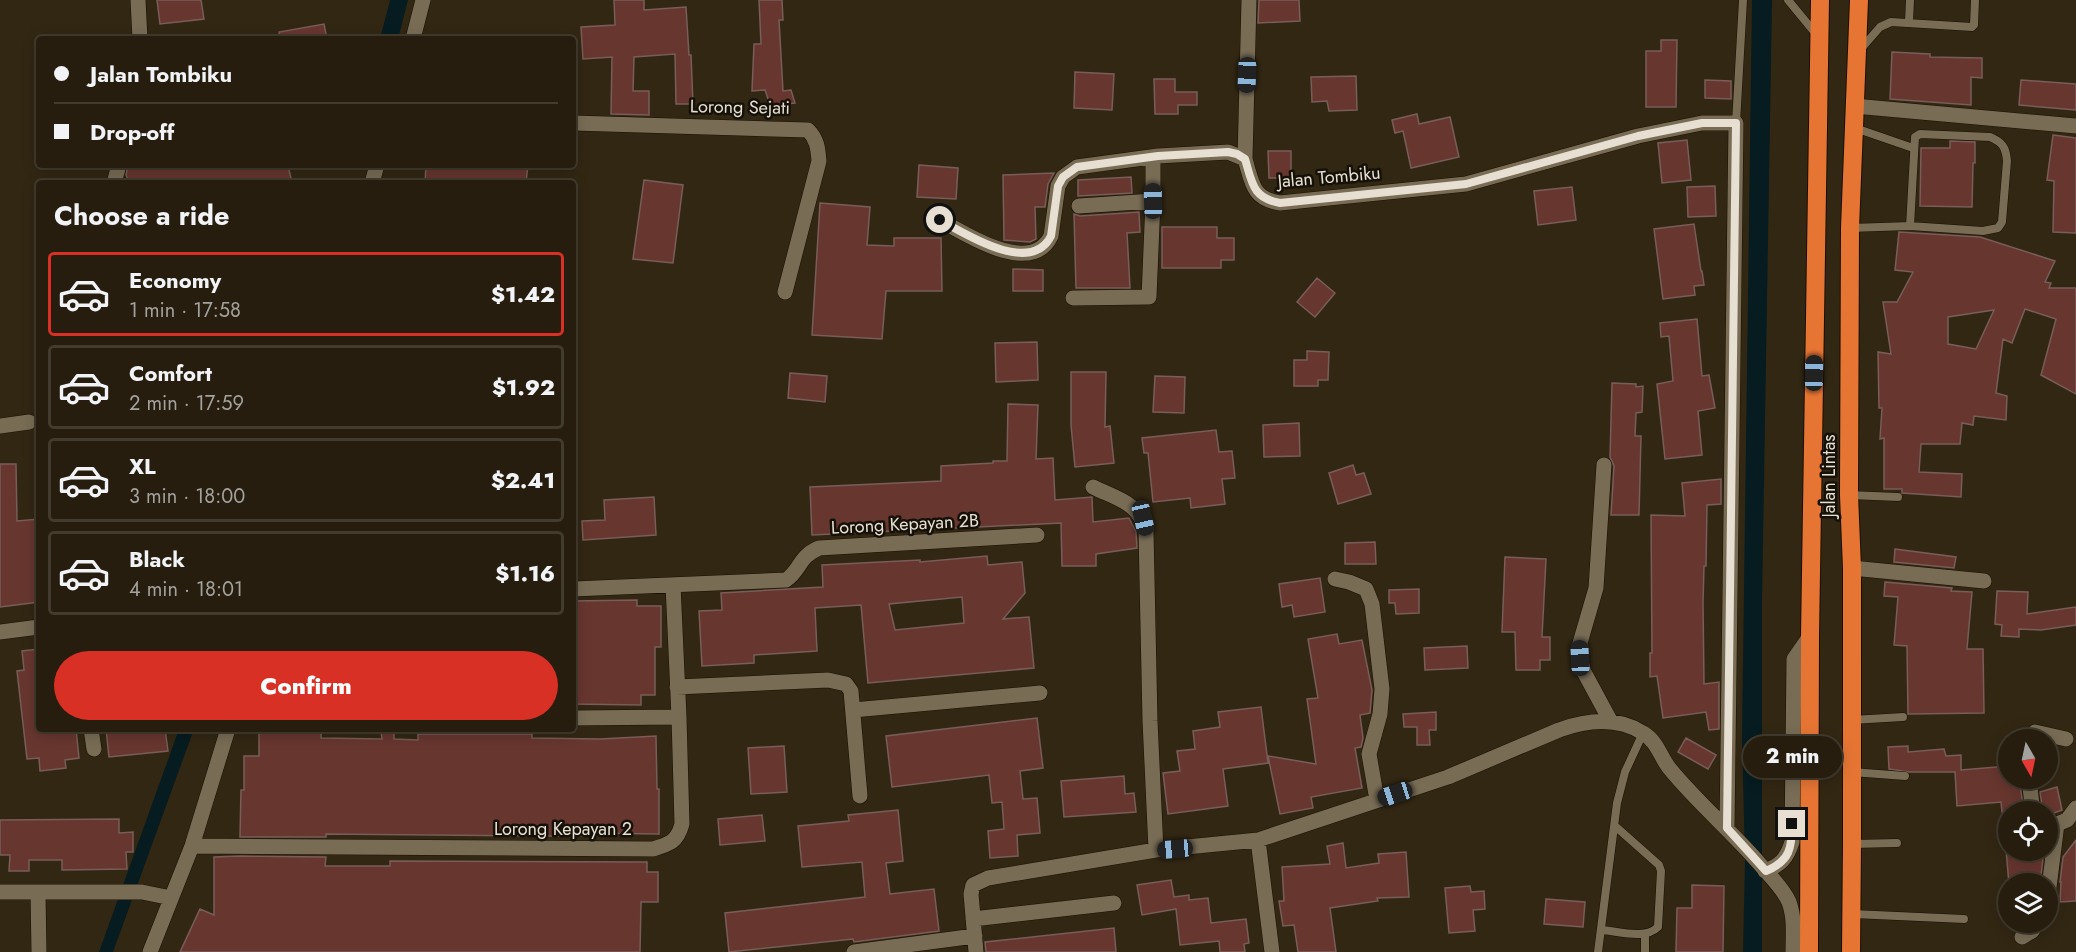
<!DOCTYPE html>
<meta charset="utf-8">
<style>
:root{--surface:#261d0e;--page:#2e2617;--text:#f1f3f6;--muted:#a4a29e;--line:#423b2e;--accent:#d93025}
body{margin:0;font-family:Jost,sans-serif;background:var(--page);color:var(--text);height:100vh;display:flex;flex-direction:column;font-size:22px;white-space:nowrap}
*{box-sizing:border-box;margin:0}
p{font-size:20px;color:var(--muted)}
.icon{flex:none;width:33px;height:33px;fill:none;stroke:currentColor;stroke-width:2;stroke-linecap:round;stroke-linejoin:round}
.map{position:relative;flex:1;overflow:hidden}
.drawer{position:absolute;left:36px;top:180px;width:540px;height:552px;display:flex;flex-direction:column;background:var(--surface);border-radius:6px;box-shadow:0 3px 15px #0003,0 0 0 2px var(--line)}
.drawer>*{flex:none}
.top-card{position:absolute;left:36px;top:36px;width:540px;height:132px;border-radius:6px;box-shadow:0 3px 15px #0003,0 0 0 2px var(--line);display:grid;align-content:center;height:132px;padding:0 18px;background:var(--surface)}
.needle{width:39px;rotate:171deg}
.fabs{position:absolute;left:1998px;top:729px;display:grid;gap:12px}
.fabs a{display:grid;place-items:center;width:60px;height:60px;border-radius:50%;background:var(--surface);box-shadow:0 3px 15px #0003,0 0 0 2px var(--line);font-size:30px}
.end{position:absolute;width:27px;height:27px;margin:-14px;border:8px solid #e6dfd2;background:#111;box-shadow:0 0 0 3px #111}
.from{border-radius:50%}
.bubble{position:absolute;height:42px;border-radius:21px;background:var(--surface);box-shadow:0 3px 15px #0003,0 0 0 2px var(--line);font-size:20px;font-weight:800;line-height:42px;text-align:center}
.car{position:absolute;width:18px;height:36px;margin:-18px -9px;border-radius:8px;box-shadow:0 0 4px 2px #0007;background:linear-gradient(#222 24%,#8ab4d8 0 40%,#222 0 76%,#8ab4d8 0 86%,#222 0)}
.top-card b{display:flex;align-items:center;gap:21px;height:57px;font-size:22px}
.top-card b+b{border-top:2px solid var(--line)}
.top-card i{width:15px;height:15px;background:var(--text)}
ul{padding:0;list-style:none}
li{display:flex;align-items:center;gap:18px;height:84px;margin:0 12px 9px;padding:0 6px;border:3px solid var(--line);border-radius:6px}
li div{flex:1}
li b{display:block;font-size:22px}
li em{font-style:normal;font-weight:800}
li.current{border-color:var(--accent)}
li>.icon{width:54px;height:54px;stroke-width:1.5}
h2{padding:0 18px;font-size:27px;line-height:72px}
.primary-button{display:flex;gap:12px;margin-top:auto;padding:12px 18px}
.primary-button a{flex:1;height:69px;border-radius:36px;background:var(--accent);color:#fff;font-size:24px;font-weight:800;line-height:69px;text-align:center}
.map>svg:first-child{display:block}
</style>
<div class="map">
<svg width="2076" height="952" viewBox="0 0 2076 952">
<rect width="100%" height="100%" fill="#322713"/>
<path fill="#061c20" d="M390 0H408L398 39H380Z
M1752 0H1772L1762 601V952H1743L1745 860 1742 738Z
M179 729H194L113 952H99Z"/>
<path fill="#67362f" stroke="#785d58" stroke-width="1.5" fill-rule="evenodd" d="M157 0H201L204 19 160 24Z
M614 0H644V10L686 7 689 55H691L693 104H676L675 54 634 57 633 91H649V115L611 114 612 57 583 59 581 27 615 25Z
M759 0H782L783 20H779L783 91 791 90 795 103 770 105 765 90 752 91 754 44H761Z
M1259 0H1299L1300 21 1258 23Z
M324 24 327 39H280L279 32Z
M1661 40H1677L1676 107H1646V51H1661Z
M1892 52 1930 54V57L1982 58V78L1971 77V105L1890 99Z
M1075 72 1114 74 1112 110 1074 108Z
M1356 76 1357 110 1329 111 1327 101 1312 102 1311 77Z
M1154 79H1175V92H1197V105H1178V114H1155Z
M1705 80 1731 81V99L1705 98Z
M2021 80 2076 84V110L2019 105Z
M1417 114 1419 124 1450 117 1459 157 1411 168 1403 131 1395 133 1392 120Z
M2053 135 2076 138V233L2053 232 2054 181 2047 180Z
M1687 140 1691 180 1662 183 1658 143Z
M1950 141 1975 142V163H1973L1972 207 1920 206 1921 148H1950Z
M1268 151H1291V178H1269Z
M128 165H288L292 183H130L126 175Z
M426 165H528L526 183H425Z
M919 165 958 168 956 199 917 197Z
M1054 173 1048 184 1045 207H1035L1036 239 1030 242 1004 240 1003 175Z
M1131 177 1132 193 1078 196V180Z
M644 180 683 185 673 263 633 259Z
M1715 186 1716 216 1688 217 1687 187Z
M1572 187 1576 220 1538 225 1534 191Z
M820 203 870 207 867 245 894 246V238H941L942 291H886L882 339 812 335Z
M1139 212 1140 232 1127 233 1130 288H1076L1074 214 1080 216Z
M1694 224 1701 271H1702L1704 285 1694 286 1695 295 1663 299 1654 229Z
M1162 227H1217V238H1234V260H1221V268H1162Z
M1899 232 1980 237 2055 261 2045 282 2051 283 2049 288H2076V394L2041 375 2056 319 2025 309 2012 343 2003 339 1996 393 2007 396 2006 420 1974 416 1973 425 1962 423 1960 444H1921L1919 472 1962 474 1961 497 1902 493V489H1884V438L1880 439 1882 408H1879L1878 352 1891 354 1883 302H1897L1913 272 1895 270ZM1994 310 1976 349 1948 344V317Z
M1013 269 1043 270V291H1013Z
M1317 278 1335 293 1315 317 1297 302Z
M1697 319 1702 376 1709 375 1715 408 1698 411 1702 455 1665 459 1657 384 1673 381 1669 336 1661 337 1660 323Z
M1037 342 1038 380 996 382 995 343Z
M1307 351 1329 352 1328 380H1318V386H1294V360H1307Z
M1071 372H1106L1105 427 1110 426 1114 463 1075 467 1071 425Z
M790 373 827 376 825 402 788 398Z
M1155 376 1185 377 1184 413 1153 412Z
M1612 383 1636 384V387L1643 386 1642 412 1636 413 1635 436H1641L1639 515H1611L1614 466 1610 457Z
M1008 404 1038 405 1036 459 1053 458 1055 500 1092 497 1093 522 1129 518 1136 532 1137 548 1096 554V566H1062L1061 523 812 535 810 487 941 481V466L993 463V461H1007Z
M1299 423 1300 456 1264 457 1263 425Z
M1216 430 1219 452 1232 451 1235 478 1222 479 1225 504 1191 508 1190 498 1153 502 1148 453H1144L1142 438Z
M0 464H16L17 521 39 519V602L0 607Z
M1353 465 1356 475 1364 473 1371 494 1338 504 1329 473Z
M1721 479V504L1707 505 1706 566H1704L1703 603 1704 684 1719 682V729L1709 730 1706 712 1663 718 1657 676 1650 677V653H1652L1651 515 1685 516 1682 483Z
M654 497 656 535 583 540 582 521 605 520 604 500Z
M1375 542 1376 564H1345V543Z
M1895 549 1956 557 1954 568 1894 562Z
M987 556 988 565 1022 562 1025 593 1003 619 1029 617 1034 668 868 683 861 605 815 608 817 651 754 655V663L702 666 699 611 722 610 721 593 823 587 822 565 920 560V562ZM962 597 964 623 895 630 889 604Z
M1505 557 1546 559 1542 637H1550V660H1540V670H1516L1515 632H1502Z
M1320 578 1325 612 1294 617 1292 605 1282 607 1279 584Z
M1885 582 1952 588 1951 591 1972 592 1967 649H1983L1984 713 1908 714 1907 646 1894 645 1898 597 1884 596Z
M1419 589V613L1396 614 1395 603H1389V590Z
M1997 591 2028 592 2027 614 2076 607V625L2041 630 2019 629V637L2001 636 2002 625 1995 624Z
M637 600V606H661V647H655V695H641V705L573 704V601Z
M1337 634 1339 644 1362 640 1372 690 1370 713 1360 715 1363 738 1361 747 1355 748 1362 788 1311 797 1313 808 1280 814 1268 756 1316 764 1307 699 1318 698 1308 639Z
M1467 646 1468 668 1425 670 1424 648Z
M39 649V729H76L79 758 65 760 66 768 40 771 39 758 27 759 17 671 24 670 22 651Z
M1261 707 1268 763 1223 769 1228 806 1168 814 1163 773 1180 771 1177 751 1195 749 1193 731 1220 727 1218 712Z
M1436 712V730H1429L1430 745H1417V727H1404L1403 714Z
M1037 718 1043 768 1020 771 1023 799 1037 798 1040 833 1017 835 1018 856 990 858 988 831 1004 829 1002 802 992 803 989 775 892 787 886 736Z
M106 729H165L168 751 109 757Z
M259 732H321V738L382 739 381 732H394V739L418 740V734H532V738L600 739 656 736 657 789H659V834L592 833V836H540L326 834V837H240L241 790H244V756H259Z
M1686 738 1716 755 1708 769 1678 752Z
M784 746 787 792 751 794 748 748Z
M1908 746V752L1944 749 1946 756 1961 755V770L2008 766V778H2019L2024 812H2002L2001 802 1957 806 1955 772H1909L1889 769 1888 747Z
M1124 776 1125 794 1134 793 1136 812 1064 817 1061 781Z
M2057 787 2062 810 2054 813 2043 812 2040 792Z
M898 810 903 861 886 863 890 894 934 889 939 931 854 942 853 939 729 952 725 913 865 897 862 862 802 867 798 826 849 821 848 815Z
M762 815 765 841 720 845 718 819Z
M119 819V833L133 832V852H126L127 869 62 870V860H29V871H9L10 855H0V820Z
M2076 840V901L2060 902 2061 882H2060L2063 857Z
M1343 843 1346 868 1379 863 1378 854 1406 852 1409 897 1377 898 1378 901 1330 908 1336 952H1298L1294 925 1283 926 1279 901H1284L1282 867 1330 864 1327 846Z
M2006 850H2044L2040 884H2009Z
M240 856 326 857 325 866H390V861L647 862V872H658V902H641L640 952H180L200 909 214 915V857Z
M1171 880 1174 897 1189 895V900L1208 898 1211 923 1246 919 1249 943 1244 944 1245 952H1220L1219 941 1180 945 1176 909 1142 915 1137 885Z
M1692 885 1724 886 1723 952H1676L1677 908H1692Z
M1470 886 1471 892 1484 891 1485 909 1473 910 1475 931 1449 933 1445 888Z
M1546 899 1585 902 1583 927 1544 924Z
M1114 928 1116 952H986L985 942Z"/>
<g fill="none" stroke-linecap="round" stroke-linejoin="round">
<defs>
<path id="lane" d="M1788 0 1816 34
M1909 22 1910 0
M1860 50 1880 27 1891 22 1972 27 1974 25 1975 0
M1736 123 1743 0
M1855 128 1913 148
M1850 228 1910 226 1983 231 1998 228 2002 222 2007 161C2006 147 2002 142 1990 137L1920 134 1915 137 1910 226
M1849 495 1898 497
M1852 720 1903 717
M1852 772 1905 776
M1852 844 1897 843
M1853 914 1964 919
M1601 930C1618 931 1645 940 1658 927L1661 871 1659 865 1615 826
M1598 952 1617 803 1625 772 1643 733
M1645 952V934"/>
<path id="street" d="M138 0 140 39
M413 39 423 0
M1854 106 2076 126
M573 123 808 130C817 139 818 148 819 161L785 292
M1245 159 1249 0
M114 183 119 165
M372 183 377 165
M1079 206 1153 201
M940 220C965 234 1031 277 1051 236L1058 186 1063 177 1077 167 1158 156 1228 152 1245 159C1252 182 1252 199 1280 203L1466 184 1638 136 1702 123H1736L1727 828
M1073 298 1149 297 1153 201V157
M0 426 29 422
M1604 465 1596 588 1580 643V658L1584 672 1611 722
M1093 487C1117 499 1139 502 1146 531L1150 721 1156 850
M1852 568 1984 581
M1335 579 1349 582 1366 589 1372 604 1382 689 1380 714 1369 754 1377 800
M573 589 786 580C801 570 798 557 819 548L1037 535
M0 632 39 627
M677 687 828 680 846 684 851 691 860 796
M853 710 1040 693
M573 718 679 717
M91 729 94 749
M2027 740 2035 732 2066 739
M2029 778 2032 805 2034 812
M2048 822 2057 824 2067 820 2076 808
M1258 840 1272 952
M192 846 653 849C670 844 677 842 682 824L679 717 673 585
M1765 871C1781 865 1787 858 1792 842L1794 659 1810 636
M0 892H142L171 898
M38 893 39 952
M2048 895 2057 824
M973 919 1114 903
M2022 937 2032 931 2038 922
M150 952 192 846 228 729
M854 952 975 936
M976 952 971 894 973 885 988 878 1156 850 1258 840 1448 777 1559 730C1587 720 1618 717 1643 733 1658 742 1660 757 1670 769 1697 802 1730 830 1758 862 1768 874 1783 888 1789 902 1795 918 1793 936 1793 952"/>
<path id="highway" d="M1809 952 1810 636 1820 0
M1851 952 1852 844V568L1849 495 1850 228 1859 0"/>
</defs>
<use href="#lane" stroke="#1a1000" stroke-width="9"/>
<use href="#street" stroke="#1a1000" stroke-width="16"/>
<use href="#highway" stroke="#1a1000" stroke-width="20"/>
<use href="#lane" stroke="#786c55" stroke-width="8"/>
<use href="#street" stroke="#786c55" stroke-width="15"/>
<use href="#highway" stroke="#e67534" stroke-width="18"/>
</g>
<g fill="none" stroke-linecap="round" stroke-linejoin="round">
<path stroke="#e6dfd2" stroke-width="8" d="M940 220C965 234 1031 276 1051 236L1058 186 1063 177 1077 167 1158 156 1228 152 1237 154 1245 159C1252 182 1252 198 1280 203L1466 184 1638 136 1702 123H1736L1727 828 1766 871C1790 861 1792 848 1792 824"/>
</g>
<g text-anchor="middle" dominant-baseline="central" stroke-width="5" stroke-linejoin="round" paint-order="stroke">
<g font-size="18" fill="#e6dfd2" stroke="#161108">
<text transform="translate(740 107) rotate(1)">Lorong Sejati</text>
<text transform="translate(1329 177) rotate(-5)">Jalan Tombiku</text>
<text transform="translate(1829 476) rotate(-90)">Jalan Lintas</text>
<text transform="translate(905 524) rotate(-3)">Lorong Kepayan 2B</text>
<text x="563" y="829">Lorong Kepayan 2</text>
</g>
</g>
</svg>
<div class="fabs">
<a><svg class="needle" viewBox="-14 -14 28 28"><path d="M0-13l5 13h-10z" fill="#e53935"/><path d="M0 13l5-13h-10z" fill="#a4a29e"/></svg></a>
<a><svg class="icon" aria-label="locate" viewBox="0 0 24 24"><circle cx="12" cy="12" r="6"/><path d="M12 2v4M12 18v4M2 12h4M18 12h4"/></svg></a>
<a><svg class="icon" aria-label="layers" viewBox="0 0 24 24"><path d="M12 4l9 5-9 5-9-5zM3 14l9 5 9-5"/></svg></a>
</div>
<i class="end from" style="left:940px;top:220px"></i>
<i class="end" style="left:1792px;top:824px"></i>
<div class="bubble" style="left:1743px;top:736px;width:99px">2 min</div>
<i class="car" style="left:1247px;top:75px;rotate:182deg"></i>
<i class="car" style="left:1153px;top:201px;rotate:359deg"></i>
<i class="car" style="left:1814px;top:373px;rotate:1deg"></i>
<i class="car" style="left:1143px;top:518px;rotate:167deg"></i>
<i class="car" style="left:1580px;top:658px;rotate:357deg"></i>
<i class="car" style="left:1395px;top:794px;rotate:252deg"></i>
<i class="car" style="left:1175px;top:849px;rotate:265deg"></i>
<div class="top-card">
<b><i class="from"></i>Jalan Tombiku</b>
<b><i></i>Drop-off</b>
</div>
<section class="drawer">
<h2>Choose a ride</h2>
<ul>
<li class="current"><svg class="icon" aria-label="car" viewBox="0 0 24 24"><path d="M5 17H2v-5l4-1 3-4h7l3 4 3 1v5h-3M9 17h6M6 11h13"/><circle cx="7" cy="17" r="2"/><circle cx="17" cy="17" r="2"/></svg><div><b>Economy</b><p>1 min · 17:58</p></div><em>$1.42</em></li>
<li><svg class="icon" aria-label="car" viewBox="0 0 24 24"><path d="M5 17H2v-5l4-1 3-4h7l3 4 3 1v5h-3M9 17h6M6 11h13"/><circle cx="7" cy="17" r="2"/><circle cx="17" cy="17" r="2"/></svg><div><b>Comfort</b><p>2 min · 17:59</p></div><em>$1.92</em></li>
<li><svg class="icon" aria-label="car" viewBox="0 0 24 24"><path d="M5 17H2v-5l4-1 3-4h7l3 4 3 1v5h-3M9 17h6M6 11h13"/><circle cx="7" cy="17" r="2"/><circle cx="17" cy="17" r="2"/></svg><div><b>XL</b><p>3 min · 18:00</p></div><em>$2.41</em></li>
<li><svg class="icon" aria-label="car" viewBox="0 0 24 24"><path d="M5 17H2v-5l4-1 3-4h7l3 4 3 1v5h-3M9 17h6M6 11h13"/><circle cx="7" cy="17" r="2"/><circle cx="17" cy="17" r="2"/></svg><div><b>Black</b><p>4 min · 18:01</p></div><em>$1.16</em></li>
</ul>
<div class="primary-button"><a>Confirm</a></div>
</section>
</div>
